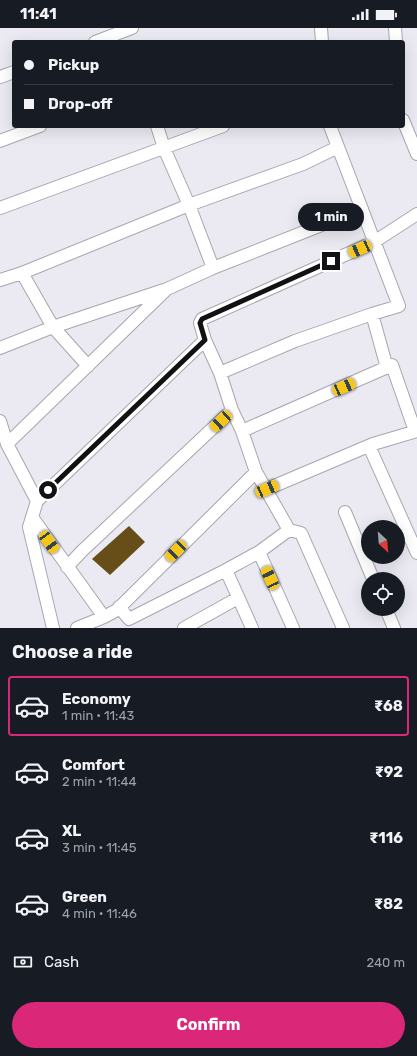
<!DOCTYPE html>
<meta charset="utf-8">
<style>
:root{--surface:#171b24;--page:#20242c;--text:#f1f3f6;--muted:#9ea1a6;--line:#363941;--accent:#db2777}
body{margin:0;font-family:Rubik,sans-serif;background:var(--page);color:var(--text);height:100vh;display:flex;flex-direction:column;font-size:15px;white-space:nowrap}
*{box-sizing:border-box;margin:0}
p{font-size:13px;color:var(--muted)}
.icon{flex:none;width:22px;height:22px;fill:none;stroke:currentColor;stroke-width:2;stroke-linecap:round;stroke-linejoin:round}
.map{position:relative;height:600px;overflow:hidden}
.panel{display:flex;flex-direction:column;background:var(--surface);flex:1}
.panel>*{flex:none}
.guide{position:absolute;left:12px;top:12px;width:393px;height:88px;border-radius:4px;box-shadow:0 4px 16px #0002;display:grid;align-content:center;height:88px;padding:0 12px;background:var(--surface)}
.needle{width:26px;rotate:154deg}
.buttons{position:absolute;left:361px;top:492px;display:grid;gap:8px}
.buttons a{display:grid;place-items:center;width:44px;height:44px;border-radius:50%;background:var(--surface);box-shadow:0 4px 16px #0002;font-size:20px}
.end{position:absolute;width:18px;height:18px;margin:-9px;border:5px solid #121214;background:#fff;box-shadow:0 0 0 2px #fff}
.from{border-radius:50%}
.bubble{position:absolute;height:28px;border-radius:14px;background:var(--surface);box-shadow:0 4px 16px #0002;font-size:13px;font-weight:700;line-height:28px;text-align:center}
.car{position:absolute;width:12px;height:24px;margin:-12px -6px;border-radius:5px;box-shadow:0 0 3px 1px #0007;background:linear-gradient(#f5c518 24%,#345 0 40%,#f5c518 0 76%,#345 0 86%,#f5c518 0)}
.guide b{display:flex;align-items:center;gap:14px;height:38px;font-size:15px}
.guide b+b{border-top:1px solid var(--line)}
.guide i{width:10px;height:10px;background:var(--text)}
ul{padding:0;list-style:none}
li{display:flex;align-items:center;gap:12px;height:60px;margin:0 8px 6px;padding:0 4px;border:2px solid transparent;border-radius:4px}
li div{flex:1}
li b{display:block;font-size:15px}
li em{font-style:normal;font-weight:700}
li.active{border-color:var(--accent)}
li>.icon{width:36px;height:36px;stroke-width:1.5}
h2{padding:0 12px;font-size:18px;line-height:48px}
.pay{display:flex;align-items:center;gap:10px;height:44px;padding:0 12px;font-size:15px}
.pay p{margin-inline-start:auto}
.action{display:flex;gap:8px;margin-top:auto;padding:8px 12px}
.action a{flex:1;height:46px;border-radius:24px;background:var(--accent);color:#fff;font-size:16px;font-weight:700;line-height:46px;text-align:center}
.status{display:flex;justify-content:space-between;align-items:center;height:28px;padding:0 20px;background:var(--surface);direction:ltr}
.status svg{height:11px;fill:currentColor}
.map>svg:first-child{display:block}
</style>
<div class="status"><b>11:41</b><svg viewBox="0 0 49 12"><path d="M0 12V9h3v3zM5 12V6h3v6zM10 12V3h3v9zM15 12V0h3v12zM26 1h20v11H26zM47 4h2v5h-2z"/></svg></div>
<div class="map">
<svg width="417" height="600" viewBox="0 0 417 600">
<rect width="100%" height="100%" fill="#ebe9f1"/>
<path fill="#674e19" d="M129 498 145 514 110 547 92 531Z"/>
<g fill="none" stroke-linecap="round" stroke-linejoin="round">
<defs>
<path id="minor" d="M321 0 322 14
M395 0 396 14
M95 14 132 0
M0 49 14 44
M403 92 417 126
M0 113 40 98
M0 180 223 98
M213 240 362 181
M22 245 53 299 88 338
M0 252 22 245 189 177 303 136 338 119
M372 286 387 340
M205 312 220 345 232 382 242 403 256 444 289 502 301 505 343 600
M0 320 53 299 164 262
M220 345 295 313 372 286 399 278 330 98
M0 393 7 416
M242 403 392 337 415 403
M369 418 417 525
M267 461 373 416 417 403
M37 473 205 312 200 295 202 291 374 214 417 186
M345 484 373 551
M32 489 104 589
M259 524 293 600
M67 539 82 523 232 382
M226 542 252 600
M119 579 129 591 226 542 259 524 289 502
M386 581 394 600
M53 600 29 499 37 473 7 416 167 261 213 240 189 177 164 120 157 98
M77 600 104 589 117 582 256 444
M184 600 238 570"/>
</defs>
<use href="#minor" stroke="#a7a6ad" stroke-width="14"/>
<use href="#minor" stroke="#fff" stroke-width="12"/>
</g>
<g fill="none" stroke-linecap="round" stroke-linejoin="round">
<path stroke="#121214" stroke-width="5" d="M48 462 205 312 200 295 202 291 331 233"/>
</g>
</svg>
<div class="buttons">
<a><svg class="needle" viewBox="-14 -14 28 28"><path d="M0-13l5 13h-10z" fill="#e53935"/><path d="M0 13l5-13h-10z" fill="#9ea1a6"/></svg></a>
<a><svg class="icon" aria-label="locate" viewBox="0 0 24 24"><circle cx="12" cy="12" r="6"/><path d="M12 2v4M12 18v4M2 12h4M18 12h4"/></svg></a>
</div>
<i class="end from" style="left:48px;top:462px"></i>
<i class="end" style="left:331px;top:233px"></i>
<div class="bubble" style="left:298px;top:175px;width:66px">1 min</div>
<i class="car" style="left:360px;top:221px;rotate:246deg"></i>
<i class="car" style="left:344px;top:359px;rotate:66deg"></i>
<i class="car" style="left:221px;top:393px;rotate:227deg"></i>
<i class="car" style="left:267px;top:461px;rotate:67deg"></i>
<i class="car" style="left:49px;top:514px;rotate:144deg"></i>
<i class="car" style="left:176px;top:523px;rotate:225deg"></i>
<i class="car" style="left:270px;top:550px;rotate:335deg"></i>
<div class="guide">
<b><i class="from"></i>Pickup</b>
<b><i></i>Drop-off</b>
</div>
</div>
<section class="panel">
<h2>Choose a ride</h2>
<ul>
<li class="active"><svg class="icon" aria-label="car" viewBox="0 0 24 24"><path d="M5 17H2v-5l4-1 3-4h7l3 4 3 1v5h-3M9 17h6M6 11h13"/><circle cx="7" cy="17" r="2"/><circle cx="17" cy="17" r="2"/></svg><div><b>Economy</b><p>1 min · 11:43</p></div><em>₹68</em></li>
<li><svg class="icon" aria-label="car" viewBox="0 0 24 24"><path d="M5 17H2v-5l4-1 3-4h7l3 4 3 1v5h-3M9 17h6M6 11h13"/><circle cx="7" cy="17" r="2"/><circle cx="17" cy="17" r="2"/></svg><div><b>Comfort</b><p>2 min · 11:44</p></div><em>₹92</em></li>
<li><svg class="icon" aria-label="car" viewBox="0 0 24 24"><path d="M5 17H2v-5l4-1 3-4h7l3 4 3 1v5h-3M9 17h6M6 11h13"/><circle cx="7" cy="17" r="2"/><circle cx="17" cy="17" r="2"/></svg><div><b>XL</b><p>3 min · 11:45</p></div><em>₹116</em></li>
<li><svg class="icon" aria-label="car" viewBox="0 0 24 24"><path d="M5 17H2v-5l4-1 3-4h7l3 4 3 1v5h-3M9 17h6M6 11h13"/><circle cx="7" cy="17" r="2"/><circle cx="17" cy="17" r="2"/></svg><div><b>Green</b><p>4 min · 11:46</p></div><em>₹82</em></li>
</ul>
<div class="pay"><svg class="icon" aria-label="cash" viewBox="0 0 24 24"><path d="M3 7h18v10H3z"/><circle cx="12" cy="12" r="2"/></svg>Cash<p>240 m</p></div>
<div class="action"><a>Confirm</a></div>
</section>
